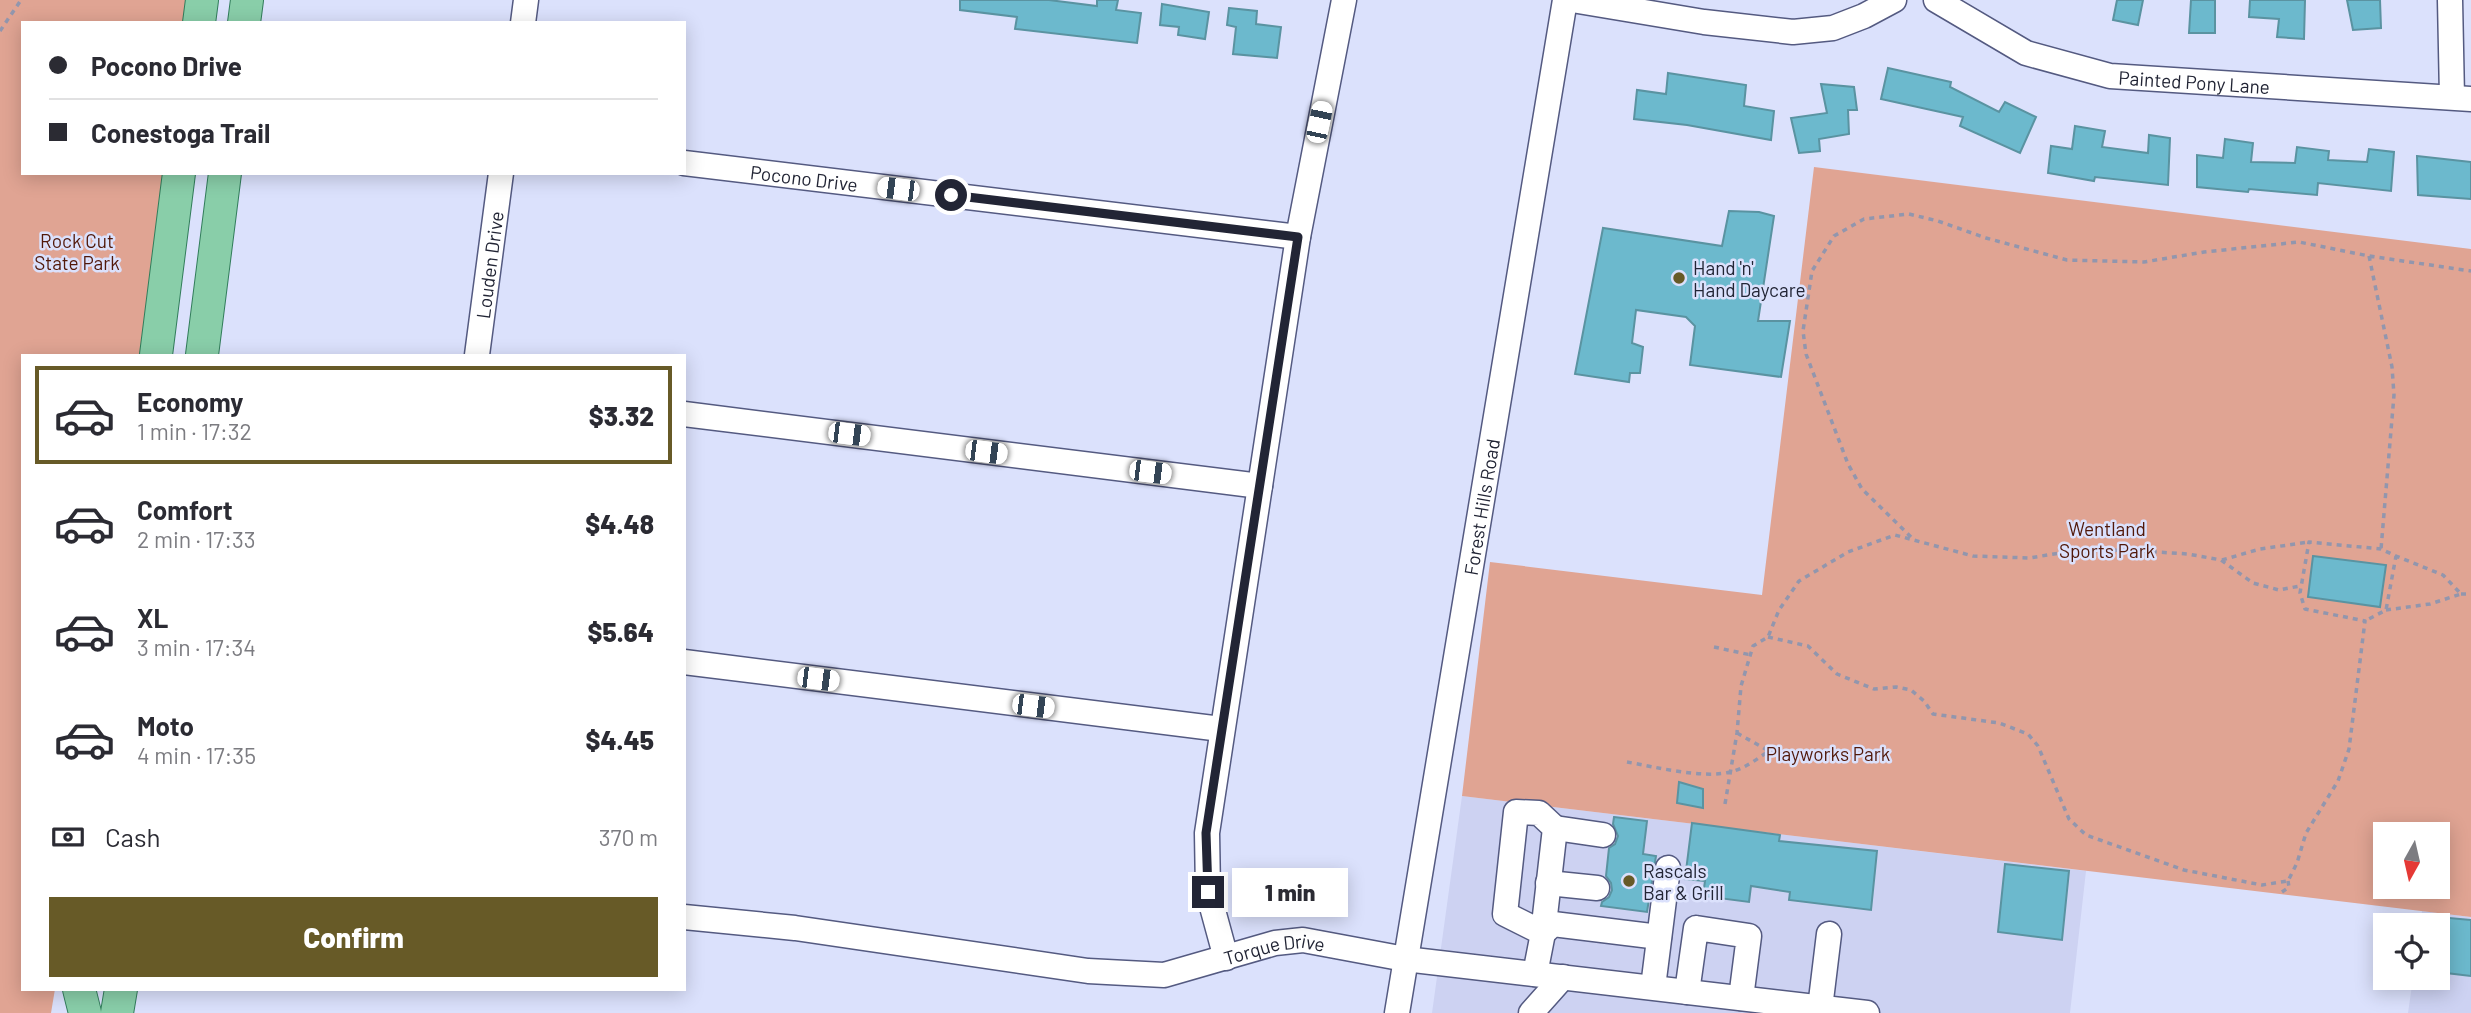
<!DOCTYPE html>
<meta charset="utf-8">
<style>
:root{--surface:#fff;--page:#f2f2f3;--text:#2b2b33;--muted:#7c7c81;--line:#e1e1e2;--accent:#675a27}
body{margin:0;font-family:Barlow,sans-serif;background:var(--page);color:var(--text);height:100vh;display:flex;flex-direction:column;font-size:26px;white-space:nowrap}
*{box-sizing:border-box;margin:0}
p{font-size:23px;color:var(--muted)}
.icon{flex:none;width:38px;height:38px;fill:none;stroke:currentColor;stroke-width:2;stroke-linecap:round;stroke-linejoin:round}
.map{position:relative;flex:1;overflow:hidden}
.sheet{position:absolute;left:21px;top:354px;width:665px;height:637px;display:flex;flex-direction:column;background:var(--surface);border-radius:0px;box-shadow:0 4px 18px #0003}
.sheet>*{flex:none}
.banner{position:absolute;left:21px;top:21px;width:665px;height:154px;border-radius:0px;box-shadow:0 4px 18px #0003;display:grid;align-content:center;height:154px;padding:0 28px;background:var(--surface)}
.needle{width:46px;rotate:188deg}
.controls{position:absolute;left:2373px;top:822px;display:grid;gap:14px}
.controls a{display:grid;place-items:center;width:77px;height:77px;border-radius:0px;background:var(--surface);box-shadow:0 4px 18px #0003;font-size:35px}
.end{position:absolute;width:32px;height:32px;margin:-16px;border:9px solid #222535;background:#fff;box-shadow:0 0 0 4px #fff}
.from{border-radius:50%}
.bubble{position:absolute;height:49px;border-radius:0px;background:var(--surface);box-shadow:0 4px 18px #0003;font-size:23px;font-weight:800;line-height:49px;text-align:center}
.car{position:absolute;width:21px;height:42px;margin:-21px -10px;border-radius:9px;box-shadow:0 0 5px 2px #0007;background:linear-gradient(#fff 24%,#345 0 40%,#fff 0 76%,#345 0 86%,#fff 0)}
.banner b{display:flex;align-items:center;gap:24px;height:66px;font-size:26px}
.banner b+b{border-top:2px solid var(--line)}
.banner i{width:18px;height:18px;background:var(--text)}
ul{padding:12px 0 0;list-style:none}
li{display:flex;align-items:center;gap:21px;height:98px;margin:0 14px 10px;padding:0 14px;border:4px solid transparent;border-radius:0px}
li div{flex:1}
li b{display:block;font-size:26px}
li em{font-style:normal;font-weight:800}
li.on{border-color:var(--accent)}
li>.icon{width:63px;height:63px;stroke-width:1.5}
.pay{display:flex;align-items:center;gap:18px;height:77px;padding:0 28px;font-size:26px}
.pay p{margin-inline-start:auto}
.button{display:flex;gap:14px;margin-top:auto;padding:14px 28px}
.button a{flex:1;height:80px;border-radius:0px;background:var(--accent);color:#fff;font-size:28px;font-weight:800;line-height:80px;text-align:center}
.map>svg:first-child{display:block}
</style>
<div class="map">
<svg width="2471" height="1013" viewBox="0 0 2471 1013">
<rect width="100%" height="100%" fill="#dbe1fc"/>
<path fill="#cdd2f2" d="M1462 796 2086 871 2070 1013H1432Z
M2422 911 2471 917V1013H2408L2413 978H2438V926H2420Z"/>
<path fill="#e0a493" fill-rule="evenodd" d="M0 0H190L186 23H23V173H166L141 355H23V989H55L51 1013H0Z
M1814 167 2471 249V917L1462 796 1490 562 1762 595ZM2385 835H2438V887H2385Z"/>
<path fill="#6cb9cd" stroke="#5a93a1" stroke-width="2" d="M960 0H1049L1097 6V0H1118L1116 10 1141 13 1137 43 1015 29 1017 17 960 10Z
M2117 0H2143L2138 25 2113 20Z
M2191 0H2215V33H2189Z
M2250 0H2305L2304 39 2277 37 2279 19 2249 17Z
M2347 0H2380L2381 28 2353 30Z
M1162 4 1209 12 1205 39 1178 35 1179 27 1160 25Z
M1229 8 1257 11 1256 24 1281 27 1277 58 1233 54 1236 27 1227 25Z
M1888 68 1951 82 1950 87 1999 112 2005 102 2036 117 2020 153 1960 126 1963 117 1881 99Z
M1668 73 1746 85 1744 106 1774 111 1771 140 1687 125 1634 119 1637 90 1666 94Z
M1821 84 1854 87 1857 110H1848L1849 134 1819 139 1820 151 1799 153 1791 118 1827 113Z
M2075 126 2105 131 2102 147 2148 153 2149 135 2170 138 2168 185 2095 177 2094 181 2048 173 2051 146 2072 149Z
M2225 139 2253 143 2251 162 2295 163 2297 147 2329 151 2328 160 2367 162 2369 149 2394 152 2391 191 2318 183 2317 195 2249 189 2248 192 2197 187V155L2223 158Z
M2417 156 2471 162V199L2418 195Z
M1729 211 1759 212 1774 216 1758 321H1790L1781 377 1690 365 1695 326 1686 317 1636 310 1632 343 1643 347 1640 373H1630L1629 382 1575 374 1603 228 1722 246Z
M2313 556 2386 565 2380 607 2308 597Z
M1679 782 1703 789V808L1677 803Z
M1614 817 1647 821 1643 854 1656 856 1647 912 1601 906 1602 902 1609 897 1612 890 1611 883 1606 876 1609 848 1615 844 1618 836 1613 824Z
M1692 823 1780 835 1779 841 1877 851 1871 910 1789 900 1790 892 1751 886 1749 902 1703 896 1705 881 1685 879Z
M2005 864 2069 871 2062 940 1998 932Z
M2438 917 2471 920V976L2438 972Z"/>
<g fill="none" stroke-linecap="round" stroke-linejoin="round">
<defs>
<g id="minor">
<path d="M1572 0 1704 22 1793 32 1833 28 1864 16 1894 0"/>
<path id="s1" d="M1936 0 2026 53 2110 76 2471 99"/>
<path d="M2450 0 2452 97"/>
<path d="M523 23 526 0"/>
<path id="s2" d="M684 163 1298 237"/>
<path id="s3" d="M477 355 501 173"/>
<path d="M684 414 1260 486"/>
<path d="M684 662 1221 729"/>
<path d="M1555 828 1603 835"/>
<path d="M1548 883 1597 888"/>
<path id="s4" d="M684 917 795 928 1088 971 1164 975 1275 943 1303 940 1405 959 1867 1013"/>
<path d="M1543 933 1553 924 1659 937"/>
<path d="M1226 958 1208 892 1207 833 1298 237 1344 0"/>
<path d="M1535 974 1543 933 1555 828 1539 813 1516 812 1505 914 1543 933"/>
<path d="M1653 987 1668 868"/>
<path d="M1687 992 1696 928 1749 936 1741 998"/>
<path d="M1820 1008 1829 934"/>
<path id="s5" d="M1397 1013 1565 0"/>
<path d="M1531 1013 1563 977"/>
</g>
<path id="major" d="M199 23 202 0
M244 23 247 0
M156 355 179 173
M202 355 225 173
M79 989 85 1013
M117 1013 121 989"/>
</defs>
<use href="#minor" stroke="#545a81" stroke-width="27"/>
<use href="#major" stroke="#327d5b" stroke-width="34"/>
<path stroke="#9296ad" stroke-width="3.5" stroke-dasharray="5 5" stroke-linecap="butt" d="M0 31 21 0
M2369 256 2392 367 2394 395 2381 549
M1911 537 1862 489 1848 464 1806 354 1803 331 1812 271 1834 236 1864 219 1909 214 1938 221 1986 238 2067 260 2144 262 2204 252 2299 242 2369 256 2471 271
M2222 560 2260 549 2309 542
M2461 594H2471
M2386 610 2430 604 2461 594 2443 575 2396 556
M1768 637 1808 646 1837 674 1874 689 1896 687 1911 690 1924 701 1933 714 1999 723 2028 734 2038 746 2069 819 2086 835 2184 870 2262 885 2288 881 2297 863 2306 833 2338 781 2349 749 2365 621 2305 609 2300 593 2309 542 2381 549 2396 556 2386 610 2365 621
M1714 647 1751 655
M1737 733 1769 751
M1627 762C1655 767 1704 779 1730 772 1744 769 1757 759 1769 751L1794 754
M1725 804 1737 733 1741 686 1753 646 1768 637 1779 610 1799 581 1848 552 1895 535 1973 556 2029 558 2073 551 2126 550 2188 554 2221 560 2253 583 2279 590 2300 586
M2282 892 2289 887 2288 881"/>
<use href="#minor" stroke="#fff" stroke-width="24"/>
<use href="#major" stroke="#89cea9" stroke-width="32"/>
</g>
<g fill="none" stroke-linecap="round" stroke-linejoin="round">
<path stroke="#222535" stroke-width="9" d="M951 195 1298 237 1206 833 1208 892"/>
</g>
<g fill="#675a27" stroke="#dbe1fc" stroke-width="2.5">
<circle cx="1679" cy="278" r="7"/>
<circle cx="1629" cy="881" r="7"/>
</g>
<g text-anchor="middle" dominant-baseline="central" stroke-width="5" stroke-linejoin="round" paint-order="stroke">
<g font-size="19" fill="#222535" stroke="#dbe1fc">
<text stroke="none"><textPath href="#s1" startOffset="276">Painted Pony Lane</textPath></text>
<text stroke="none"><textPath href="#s2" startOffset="121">Pocono Drive</textPath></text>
<text stroke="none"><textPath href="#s3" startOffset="91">Louden Drive</textPath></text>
<text stroke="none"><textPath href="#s5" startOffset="513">Forest Hills Road</textPath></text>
<text stroke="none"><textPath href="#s4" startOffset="598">Torque Drive</textPath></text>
</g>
<g font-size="19" fill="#511809" stroke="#dbe1fc">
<text x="77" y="240">Rock Cut<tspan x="77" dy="22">State Park</tspan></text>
<text x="2107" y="528">Wentland<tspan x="2107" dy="22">Sports Park</tspan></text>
<text x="1828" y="753">Playworks Park</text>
</g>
<g font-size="19" fill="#222535" stroke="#dbe1fc" text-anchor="start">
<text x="1693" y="267">Hand 'n'<tspan x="1693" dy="22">Hand Daycare</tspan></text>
<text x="1643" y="870">Rascals<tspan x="1643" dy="22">Bar &amp; Grill</tspan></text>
</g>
</g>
</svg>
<div class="controls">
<a><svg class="needle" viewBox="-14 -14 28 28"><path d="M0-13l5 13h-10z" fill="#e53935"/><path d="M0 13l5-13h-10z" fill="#7c7c81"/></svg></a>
<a><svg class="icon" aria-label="locate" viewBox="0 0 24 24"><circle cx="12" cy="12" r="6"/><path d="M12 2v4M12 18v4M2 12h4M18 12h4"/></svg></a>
</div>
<i class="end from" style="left:951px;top:195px"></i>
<i class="end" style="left:1208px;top:892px"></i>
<div class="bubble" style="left:1232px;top:868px;width:116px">1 min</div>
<i class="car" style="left:1319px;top:122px;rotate:12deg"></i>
<i class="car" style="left:898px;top:189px;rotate:277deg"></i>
<i class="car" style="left:849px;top:434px;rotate:97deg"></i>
<i class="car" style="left:986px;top:452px;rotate:97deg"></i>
<i class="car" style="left:1150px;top:472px;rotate:97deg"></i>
<i class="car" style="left:818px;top:679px;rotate:97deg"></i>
<i class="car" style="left:1033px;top:706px;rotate:97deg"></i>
<div class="banner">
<b><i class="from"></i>Pocono Drive</b>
<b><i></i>Conestoga Trail</b>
</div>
<section class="sheet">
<ul>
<li class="on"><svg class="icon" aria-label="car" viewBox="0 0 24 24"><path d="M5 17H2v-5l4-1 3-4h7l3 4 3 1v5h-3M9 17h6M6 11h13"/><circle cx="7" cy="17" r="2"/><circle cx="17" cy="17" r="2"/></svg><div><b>Economy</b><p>1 min · 17:32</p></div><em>$3.32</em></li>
<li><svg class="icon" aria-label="car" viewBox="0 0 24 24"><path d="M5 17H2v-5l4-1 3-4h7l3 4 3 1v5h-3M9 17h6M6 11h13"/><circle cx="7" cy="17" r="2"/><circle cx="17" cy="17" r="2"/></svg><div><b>Comfort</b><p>2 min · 17:33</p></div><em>$4.48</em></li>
<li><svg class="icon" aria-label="car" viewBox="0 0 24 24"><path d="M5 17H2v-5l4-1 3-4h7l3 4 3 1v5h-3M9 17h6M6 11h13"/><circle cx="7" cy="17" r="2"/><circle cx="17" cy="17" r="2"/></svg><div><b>XL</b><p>3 min · 17:34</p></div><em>$5.64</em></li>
<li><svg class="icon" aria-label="car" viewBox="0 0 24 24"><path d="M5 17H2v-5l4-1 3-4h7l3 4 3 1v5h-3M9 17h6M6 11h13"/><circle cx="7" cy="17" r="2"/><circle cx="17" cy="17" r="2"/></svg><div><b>Moto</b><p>4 min · 17:35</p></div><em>$4.45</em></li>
</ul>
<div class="pay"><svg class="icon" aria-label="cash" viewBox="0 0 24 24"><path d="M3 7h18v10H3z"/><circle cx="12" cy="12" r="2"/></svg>Cash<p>370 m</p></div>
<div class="button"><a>Confirm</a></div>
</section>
</div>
